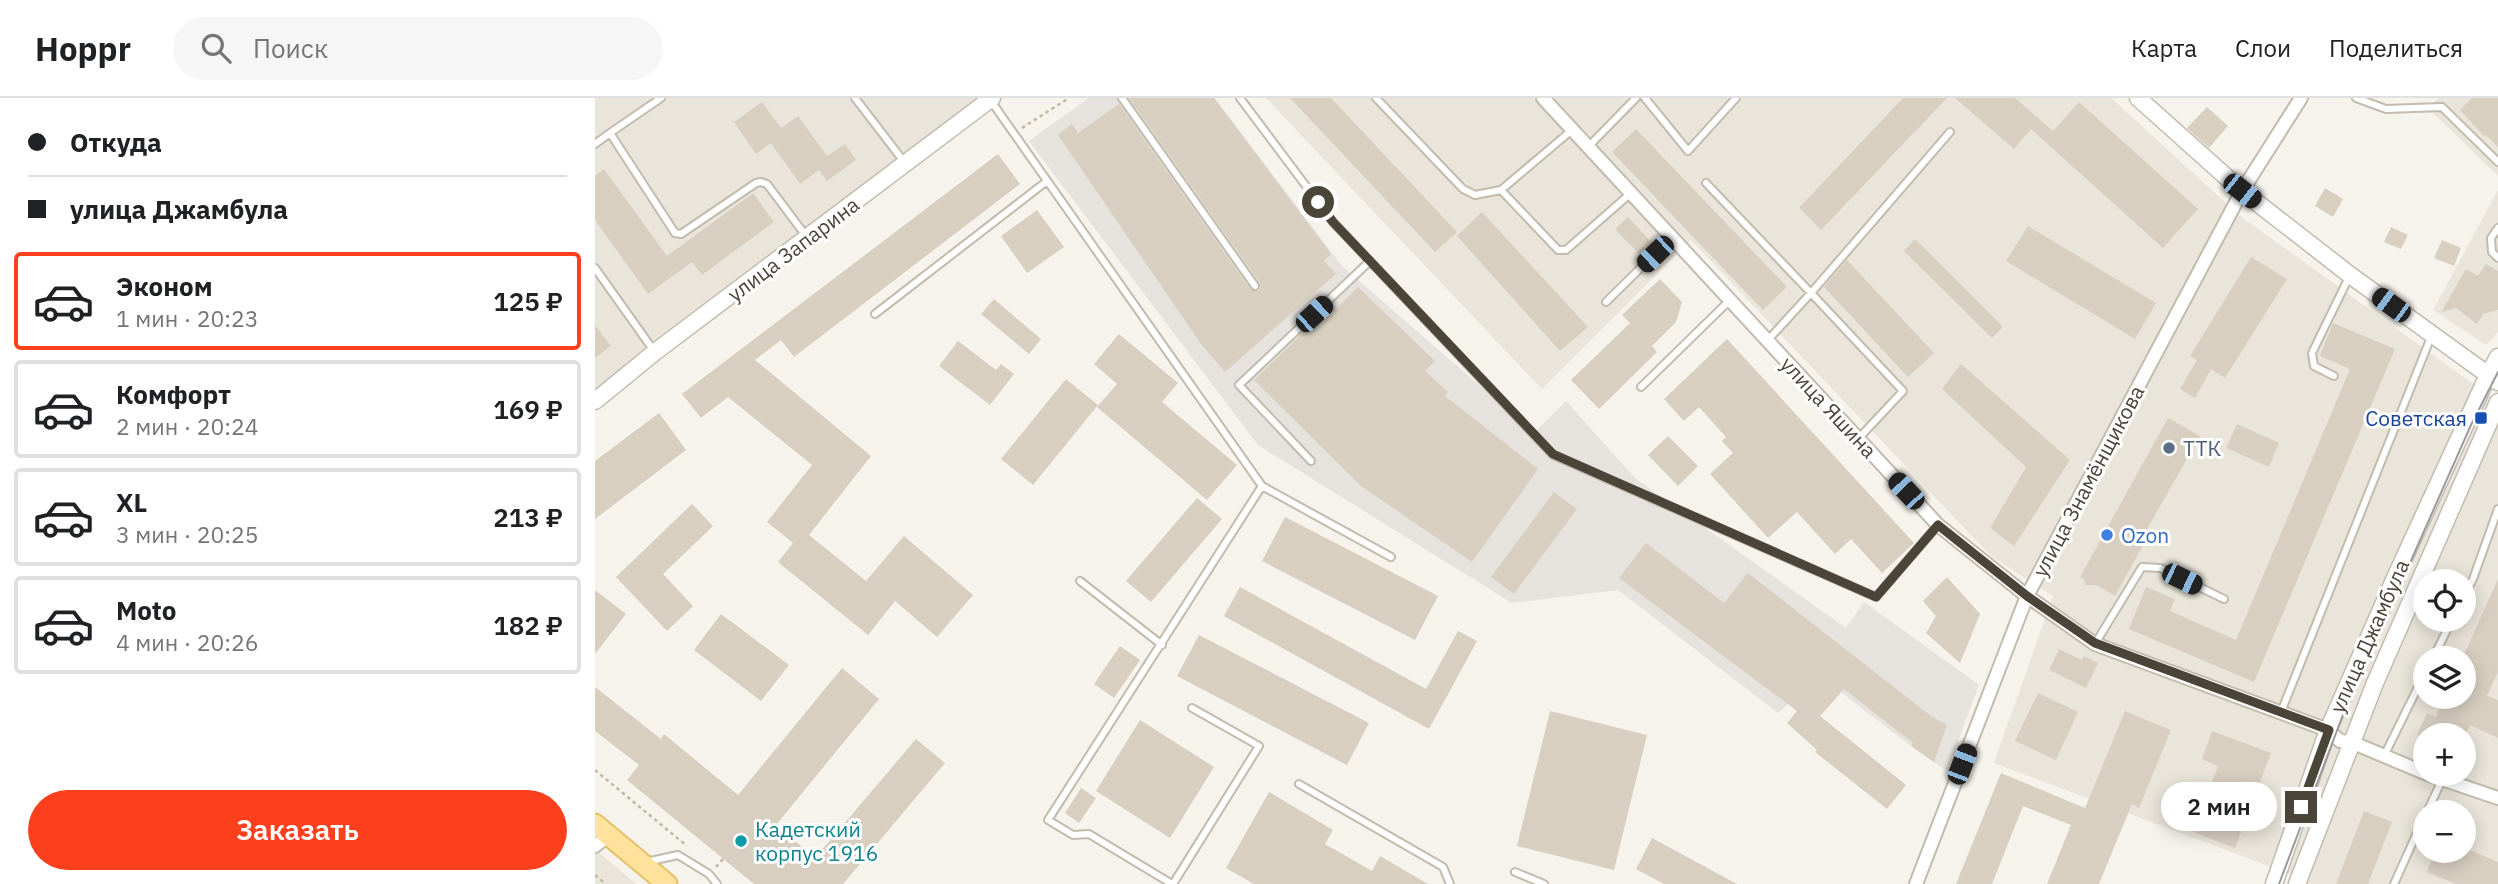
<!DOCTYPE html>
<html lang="ru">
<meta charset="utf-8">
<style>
:root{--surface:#fff;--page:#f6f6f6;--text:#202124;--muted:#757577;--line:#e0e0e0;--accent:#fc3f1d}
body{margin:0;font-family:"IBM Plex Sans",sans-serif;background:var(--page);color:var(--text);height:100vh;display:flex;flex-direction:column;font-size:26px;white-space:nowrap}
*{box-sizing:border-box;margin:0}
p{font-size:23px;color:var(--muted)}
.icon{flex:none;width:38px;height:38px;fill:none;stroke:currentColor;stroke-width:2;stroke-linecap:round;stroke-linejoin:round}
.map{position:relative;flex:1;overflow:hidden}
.details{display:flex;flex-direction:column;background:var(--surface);width:595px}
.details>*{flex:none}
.hud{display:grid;align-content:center;height:154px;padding:0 28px;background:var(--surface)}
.fabs{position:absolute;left:1818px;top:471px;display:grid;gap:14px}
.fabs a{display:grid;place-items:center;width:63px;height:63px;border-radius:50%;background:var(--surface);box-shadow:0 4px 18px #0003;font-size:35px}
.end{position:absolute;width:32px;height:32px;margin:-16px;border:9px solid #4b4439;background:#fff;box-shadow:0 0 0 4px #fff}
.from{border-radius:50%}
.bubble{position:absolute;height:49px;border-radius:24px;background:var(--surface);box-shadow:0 4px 18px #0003;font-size:23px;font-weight:600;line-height:49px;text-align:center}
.car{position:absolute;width:21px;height:42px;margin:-21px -10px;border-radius:9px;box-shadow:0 0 5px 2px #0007;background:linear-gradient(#222 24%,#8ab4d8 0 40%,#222 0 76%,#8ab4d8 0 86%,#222 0)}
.hud b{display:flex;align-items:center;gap:24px;height:66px;font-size:26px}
.hud b+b{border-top:2px solid var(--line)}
.hud i{width:18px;height:18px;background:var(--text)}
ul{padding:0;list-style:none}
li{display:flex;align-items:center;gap:21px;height:98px;margin:0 14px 10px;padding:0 14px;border:4px solid var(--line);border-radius:7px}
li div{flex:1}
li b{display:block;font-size:26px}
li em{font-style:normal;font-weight:600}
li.selected{border-color:var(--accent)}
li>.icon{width:63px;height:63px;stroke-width:1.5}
.cta{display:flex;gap:14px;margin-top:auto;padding:14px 28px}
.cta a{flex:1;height:80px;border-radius:42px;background:var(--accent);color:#fff;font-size:28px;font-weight:600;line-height:80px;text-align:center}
header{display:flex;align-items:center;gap:42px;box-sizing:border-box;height:98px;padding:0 35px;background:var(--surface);border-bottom:2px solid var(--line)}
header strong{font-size:33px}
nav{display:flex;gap:38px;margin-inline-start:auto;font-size:24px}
.search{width:490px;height:63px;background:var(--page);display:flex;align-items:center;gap:18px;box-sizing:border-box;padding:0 24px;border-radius:38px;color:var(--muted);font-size:26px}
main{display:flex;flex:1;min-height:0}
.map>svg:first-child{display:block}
</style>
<header>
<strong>Hoppr</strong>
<div class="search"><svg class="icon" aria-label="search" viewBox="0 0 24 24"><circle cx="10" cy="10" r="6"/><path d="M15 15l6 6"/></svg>Поиск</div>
<nav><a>Карта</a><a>Слои</a><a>Поделиться</a></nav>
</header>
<main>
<section class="details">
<div class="hud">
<b><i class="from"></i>Откуда</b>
<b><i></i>улица Джамбула</b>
</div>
<ul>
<li class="selected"><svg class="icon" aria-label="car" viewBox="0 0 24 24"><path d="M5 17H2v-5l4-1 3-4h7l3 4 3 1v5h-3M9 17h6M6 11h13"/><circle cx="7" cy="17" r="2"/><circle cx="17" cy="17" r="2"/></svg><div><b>Эконом</b><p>1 мин · 20:23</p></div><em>125 ₽</em></li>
<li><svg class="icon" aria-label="car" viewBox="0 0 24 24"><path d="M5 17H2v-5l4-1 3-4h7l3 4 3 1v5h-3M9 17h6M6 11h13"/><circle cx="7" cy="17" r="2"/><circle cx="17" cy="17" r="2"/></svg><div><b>Комфорт</b><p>2 мин · 20:24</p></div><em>169 ₽</em></li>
<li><svg class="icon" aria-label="car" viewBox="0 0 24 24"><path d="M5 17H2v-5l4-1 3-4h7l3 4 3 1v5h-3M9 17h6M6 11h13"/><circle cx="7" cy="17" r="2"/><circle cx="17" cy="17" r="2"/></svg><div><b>XL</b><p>3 мин · 20:25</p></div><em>213 ₽</em></li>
<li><svg class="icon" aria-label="car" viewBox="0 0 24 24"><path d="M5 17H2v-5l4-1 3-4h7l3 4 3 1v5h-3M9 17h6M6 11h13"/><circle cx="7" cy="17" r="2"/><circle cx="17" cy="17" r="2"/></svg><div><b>Moto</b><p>4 мин · 20:26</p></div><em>182 ₽</em></li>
</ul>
<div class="cta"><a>Заказать</a></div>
</section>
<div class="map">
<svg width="1903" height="786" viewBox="0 0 1903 786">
<rect width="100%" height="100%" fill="#f6f3ec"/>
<path fill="#eae5da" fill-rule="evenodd" d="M0 0H385L0 304Z
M671 0H1516L1644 117 1903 304V786H1704L1706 780 1399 665 1458 498 1396 458 1096 142 947 291ZM1830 483H1869V522H1830ZM1830 560H1869V598H1830ZM1830 637H1869V676H1830ZM1830 714H1869V752H1830Z
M1844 0H1903V78L1833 10Z
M1903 92V234L1891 247 1838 212Z
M0 751 41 786H0Z"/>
<path fill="#e6e2dd" d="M494 0H620L747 168 939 335 971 303 1040 380 1251 530 1269 504 1384 587 1352 673 1316 648 1225 578 1183 615 1023 492 917 505 663 347 434 43Z"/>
<path fill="#d8cfc1" d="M534 0H619L736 156 729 163 741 176 630 274 606 246 463 37 477 26 483 35 524 6 655 191 663 193 665 190V185Z
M695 0H736L862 134 840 154Z
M1308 0H1352L1226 132 1204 110Z
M1360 0H1420L1458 33 1484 4 1603 111 1568 150 1436 31 1419 51Z
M1877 0H1903V49L1891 37 1889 38 1865 12Z
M167 4 186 30 203 18 232 58 250 46 261 62 232 83 224 72 205 86 176 45 161 56 139 24Z
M1612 9 1633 28 1614 50 1592 30Z
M1041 31 1192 189 1168 212 1017 54Z
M403 56 425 86 199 259 186 242 160 262 276 358 214 437 271 483 309 438 378 497 342 539 300 503 273 537 183 464 198 445 172 424 217 367 133 299 106 320 87 296Z
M9 71 72 158 158 95 179 124 107 177 97 164 53 196 0 122V78Z
M1730 90 1748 101 1738 119 1720 108Z
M442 112 469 149 432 175 406 138Z
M887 114 993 229 965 253 862 138Z
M1033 119 1058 146 1046 158 1020 131Z
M1433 128 1561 205 1540 241 1411 163Z
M1796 129 1813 137 1806 151 1789 144Z
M1320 141 1408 229 1397 240 1309 153Z
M1847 142 1866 150 1859 168 1839 160Z
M1656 159 1692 181 1630 280 1616 271 1600 300 1585 291 1602 262 1595 258Z
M1252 162 1339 255 1313 279 1229 189Z
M1891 166 1903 173V212L1888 216 1882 226 1861 210 1846 214 1871 171 1883 178Z
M1065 181 1087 204 1081 224 1057 248 1062 254 1004 311 976 282 1035 225 1027 217Z
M763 189 840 263 830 273 853 294 850 298 943 371 877 464 766 388 659 282 737 207 741 211Z
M399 201 446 241 434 256 386 216Z
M1738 225 1800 251 1659 584 1534 531 1551 489 1580 501 1575 513 1641 542 1755 271 1725 258Z
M0 227 16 248 0 260Z
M524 236 583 285 567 304 642 367 612 402 502 309 522 286 499 266Z
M1132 241 1319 445 1287 475 1256 441 1240 456 1202 414 1173 440 1115 376 1138 355 1127 343 1131 339 1104 309 1089 323 1069 301Z
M363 243 401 272 406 266 419 276 395 307 344 268Z
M1366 266 1475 362 1419 448 1395 430 1431 369 1347 291Z
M471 281 503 307 438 387 406 361Z
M64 315 91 352 0 421V363Z
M1573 320 1605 338 1552 431 1556 433 1520 498 1501 487H1490L1489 481 1485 479Z
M1642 326 1684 345 1674 369 1631 350Z
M1073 338 1103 368 1083 388 1053 357Z
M959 394 982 411 919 496 896 479Z
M602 400 627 421 556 504 531 483Z
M97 406 118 428 68 476 98 508 72 533 21 479Z
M690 419 843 498 820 542 667 463Z
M1051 445 1129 505 1153 475 1336 618 1352 627 1339 664 1316 648 1318 645 1249 591 1225 618 1311 687 1292 711 1220 654 1222 652 1192 625 1202 613 1024 480Z
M1352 479 1385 516 1365 565 1331 535 1341 518 1328 503Z
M1903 481V574L1892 598 1903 602V640L1875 627 1870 637H1822L1832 615 1841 619 1850 598H1869V557Z
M645 489 831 591 863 533 882 543 834 631 629 518Z
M0 492 31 516 0 556Z
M126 516 194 567 166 603 99 552Z
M604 537 774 625 752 667 582 578Z
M525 548 545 562 519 600 499 586Z
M1464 551 1487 562 1489 558 1503 565 1491 590 1454 572Z
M247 570 284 601 181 727 220 760 321 641 350 665 248 786H159L32 682 44 667 0 633V589L66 641 69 636 143 697Z
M1443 595 1483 614 1461 662 1420 643Z
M955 613 1052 637 1019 772 922 748Z
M1530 613 1576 632 1544 710 1537 706 1504 786H1452L1476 727 1428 708 1397 786H1361L1406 675 1490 710Z
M545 622 619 669 575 740 501 693Z
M1617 633 1676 655 1640 750 1598 734 1623 668 1607 661Z
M486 690 501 700 484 725 470 715Z
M674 694 738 732 730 746 777 773 785 758 833 786H659L631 770Z
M1769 713 1797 724 1773 786H1741Z
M1057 740 1142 786H1069L1041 771Z
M1840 752H1875L1903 764V786H1861L1832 774Z"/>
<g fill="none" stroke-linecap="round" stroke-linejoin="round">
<defs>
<path id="service" d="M66 0 15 35 80 135 86 136 161 85 166 84 172 86 211 138
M260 0 310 65
M527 0 660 188
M645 0 738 124 958 357 1281 499 1343 427
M781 0 868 91 880 97 906 92 963 152H971L1036 95
M1050 0 1093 53 1141 0
M1761 0 1791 11 1847 9 1903 64
M396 3 667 388 453 722 478 737 494 736 577 786
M0 46 15 35
M993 49 1041 0
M1111 85 1216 195 1172 243
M906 92 977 32
M1903 130 1896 140 1897 154 1903 160
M0 170 59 253
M1011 204 1077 139
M280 216 452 83
M1739 278 1719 268 1717 255 1754 179
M1046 289 1135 202
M1263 341 1308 293 1216 195 1355 34
M716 363 644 287 775 163
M667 388 796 459
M485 483 567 547
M1869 498 1878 481 1903 411
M1500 546 1547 469 1565 470 1629 501
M1838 560 1857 522
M1686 614 1836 239
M1789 658 1830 575
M704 686 848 769 855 786
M1832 714 1847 682
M51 764 83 757 114 776 122 786
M920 774 949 786
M578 786 664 648 597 610
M1799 786 1830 717"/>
<path id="minor" d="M948 0 1343 427 1432 498 1500 546 1733 632 1745 643 1756 644 1830 675
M1832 676 1903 700
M0 748 13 738
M1321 786 1432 498 1647 93 1706 0"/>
<path id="tertiary" d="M1543 0 1647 93 1755 177 1903 284
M0 303 60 254 397 0
M1679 786 1733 632 1799 482 1893 277 1903 259
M1702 786 1780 585 1903 304"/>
<path id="primary" d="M0 726 72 786"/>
</defs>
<use href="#service" stroke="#c2bbae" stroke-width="10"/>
<use href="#minor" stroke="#c2bbae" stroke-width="16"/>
<use href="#tertiary" stroke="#c2bbae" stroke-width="19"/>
<use href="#primary" stroke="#e6c16a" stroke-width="23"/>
<path stroke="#c4b79f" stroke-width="2.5" stroke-dasharray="3.5 3.5" stroke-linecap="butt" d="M427 30 474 0
M0 672 92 748
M121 769 129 760
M0 777 11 786"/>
<use href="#service" stroke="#fff" stroke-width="6"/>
<use href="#minor" stroke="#fff" stroke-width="12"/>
<use href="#tertiary" stroke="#fff" stroke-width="16"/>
<use href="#primary" stroke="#ffe39c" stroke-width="19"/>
<path stroke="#9a9a9a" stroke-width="2" d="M1684 786 1749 614 1876 327 1903 274"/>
</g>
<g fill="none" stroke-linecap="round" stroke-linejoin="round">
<path stroke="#4b4439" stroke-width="9" d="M723 104 738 124 958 356 1281 499 1343 427 1432 498 1500 545 1734 632 1706 709"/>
</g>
<rect fill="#1a4fb4" stroke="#fff" stroke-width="2.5" x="1879" y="313" width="14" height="14" rx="3.5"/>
<circle fill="#5c6f8a" stroke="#fff" stroke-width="2.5" cx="1574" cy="350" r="7"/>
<circle fill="#3f7fe0" stroke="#fff" stroke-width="2.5" cx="1512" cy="437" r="7"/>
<circle fill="#0f9aa8" stroke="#fff" stroke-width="2.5" cx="146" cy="743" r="7"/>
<g text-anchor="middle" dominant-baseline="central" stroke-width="6" stroke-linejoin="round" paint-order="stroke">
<g font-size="21" fill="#4b4439" stroke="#fff">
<text transform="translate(198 151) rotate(-37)">улица Запарина</text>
<text transform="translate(1234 309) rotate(47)">улица Яшина</text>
<text transform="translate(1493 383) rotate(-62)">улица Знамёнщикова</text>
<text transform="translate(1774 538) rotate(-66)">улица Джамбула</text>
</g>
<g font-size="21" fill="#164399" stroke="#fff" text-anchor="end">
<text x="1872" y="320">Советская</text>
</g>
<g font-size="21" fill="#4e5e75" stroke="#fff" text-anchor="start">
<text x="1588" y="350">ТТК</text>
</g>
<g font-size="21" fill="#366cbe" stroke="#fff" text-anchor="start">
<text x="1526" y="437">Ozon</text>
</g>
<g font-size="21" fill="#0d838f" stroke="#fff" text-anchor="start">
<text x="160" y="731">Кадетский<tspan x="160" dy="24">корпус 1916</tspan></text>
</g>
</g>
</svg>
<div class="fabs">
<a><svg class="icon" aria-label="locate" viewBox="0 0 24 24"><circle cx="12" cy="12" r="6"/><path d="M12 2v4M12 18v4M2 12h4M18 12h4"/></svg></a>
<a><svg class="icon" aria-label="layers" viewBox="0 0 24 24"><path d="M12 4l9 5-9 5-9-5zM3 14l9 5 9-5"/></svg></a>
<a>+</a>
<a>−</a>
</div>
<i class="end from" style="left:723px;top:104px"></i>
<i class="end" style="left:1706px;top:709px"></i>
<div class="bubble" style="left:1566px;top:684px;width:116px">2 мин</div>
<i class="car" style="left:1647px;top:93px;rotate:128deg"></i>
<i class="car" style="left:1060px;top:156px;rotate:226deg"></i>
<i class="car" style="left:1796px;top:207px;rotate:306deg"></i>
<i class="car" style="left:719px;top:216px;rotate:47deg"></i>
<i class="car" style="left:1311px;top:393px;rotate:317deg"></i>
<i class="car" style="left:1587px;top:481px;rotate:116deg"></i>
<i class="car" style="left:1367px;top:666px;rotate:21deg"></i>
</div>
</main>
